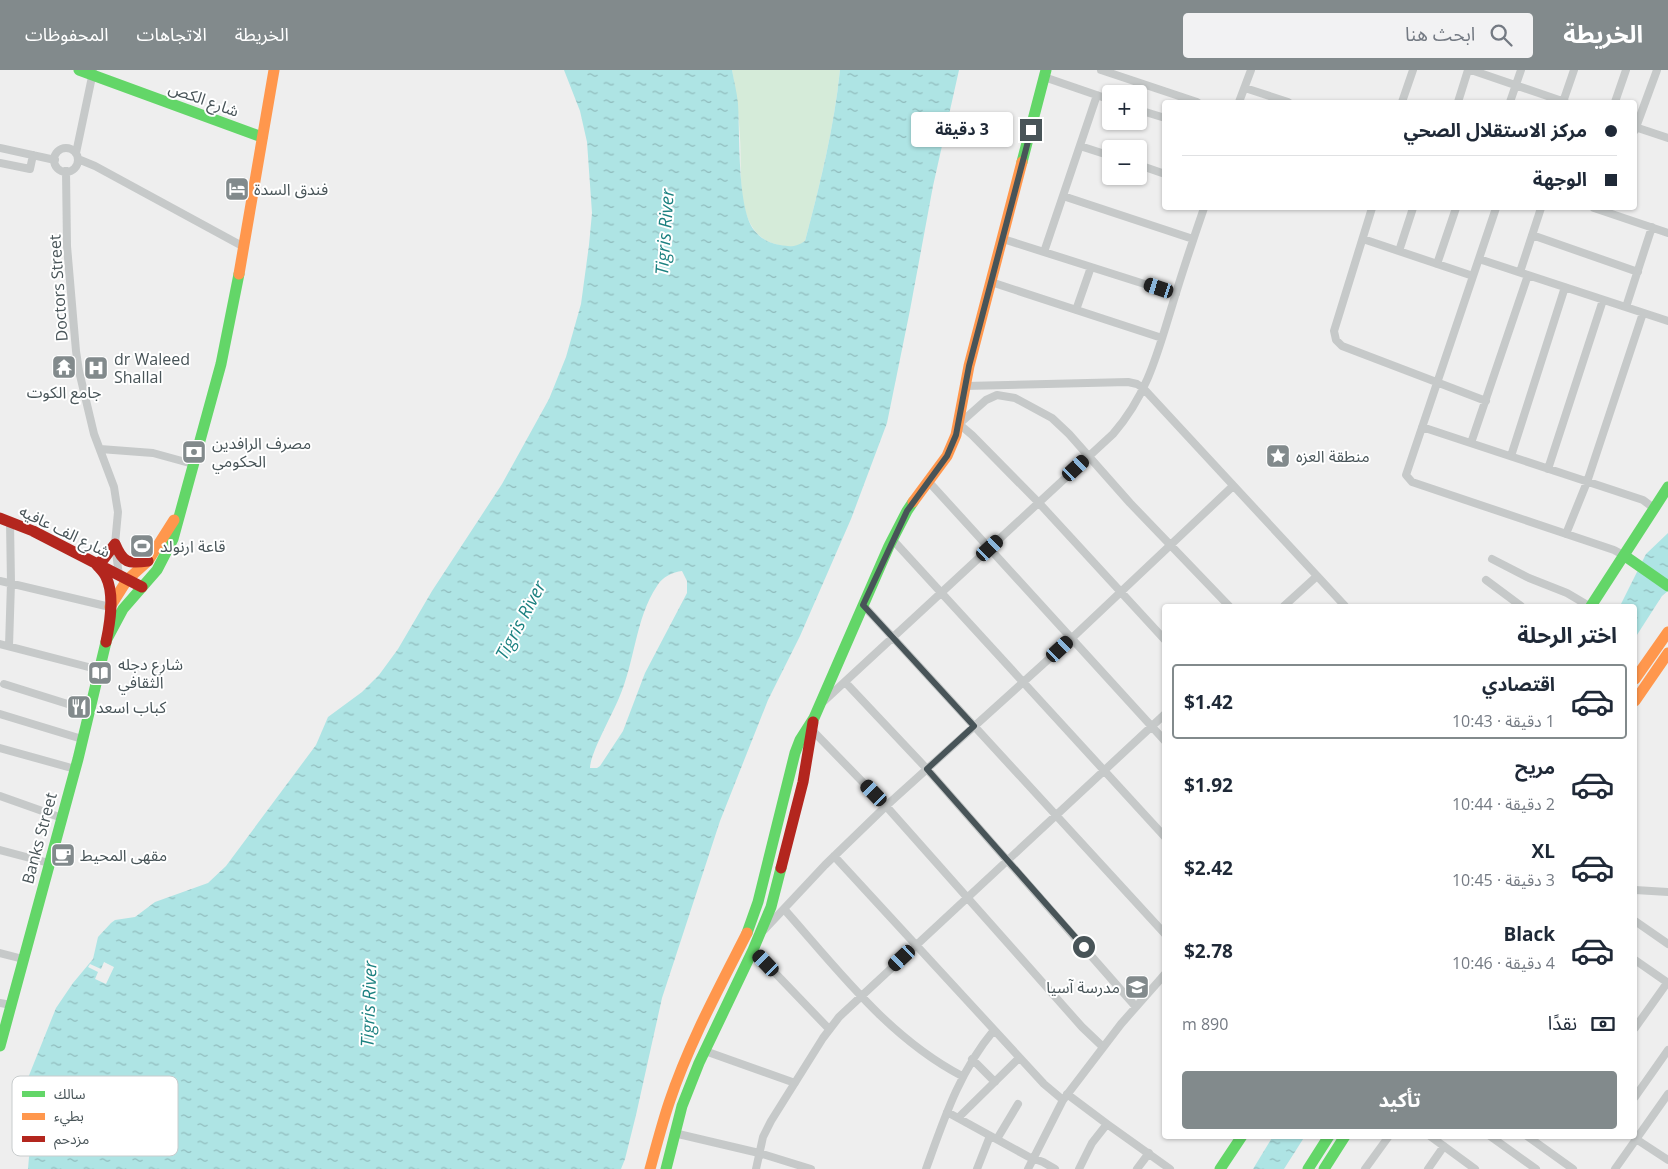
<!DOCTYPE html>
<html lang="ar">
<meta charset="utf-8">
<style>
:root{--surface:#fff;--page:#f2f2f3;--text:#1f2937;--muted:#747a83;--line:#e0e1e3;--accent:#828a8c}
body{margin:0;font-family:"Open Sans","Noto Sans Arabic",sans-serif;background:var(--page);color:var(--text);direction:rtl;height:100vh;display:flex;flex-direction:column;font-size:19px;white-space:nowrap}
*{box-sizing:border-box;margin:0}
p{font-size:16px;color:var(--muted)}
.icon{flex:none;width:28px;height:28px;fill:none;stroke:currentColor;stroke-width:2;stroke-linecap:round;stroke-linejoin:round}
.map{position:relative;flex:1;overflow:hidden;direction:ltr}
.drawer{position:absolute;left:1162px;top:534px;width:475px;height:535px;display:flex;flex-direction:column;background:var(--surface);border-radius:5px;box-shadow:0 1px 4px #0004;direction:rtl}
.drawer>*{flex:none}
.banner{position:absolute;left:1162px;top:30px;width:475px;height:110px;border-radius:5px;box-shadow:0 1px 4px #0004;direction:rtl;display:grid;align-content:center;height:110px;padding:0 20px;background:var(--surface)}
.buttons{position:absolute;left:1102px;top:15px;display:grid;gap:10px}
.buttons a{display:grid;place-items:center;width:45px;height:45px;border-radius:5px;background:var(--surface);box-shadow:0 1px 4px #0004;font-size:25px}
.end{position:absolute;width:22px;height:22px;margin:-11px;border:6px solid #485458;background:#fff;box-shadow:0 0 0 2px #fff}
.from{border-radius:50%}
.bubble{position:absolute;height:35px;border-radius:5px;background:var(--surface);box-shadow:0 1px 4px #0004;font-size:16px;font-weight:700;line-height:35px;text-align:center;direction:rtl}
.car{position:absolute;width:15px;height:30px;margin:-15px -8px;border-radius:6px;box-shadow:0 0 4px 1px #0007;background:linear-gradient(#222 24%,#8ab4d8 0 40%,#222 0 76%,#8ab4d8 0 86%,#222 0)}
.banner b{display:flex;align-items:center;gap:18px;height:48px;font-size:19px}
.banner b+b{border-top:1px solid var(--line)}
.banner i{width:12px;height:12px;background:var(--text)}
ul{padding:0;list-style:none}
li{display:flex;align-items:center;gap:15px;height:75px;margin:0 10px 8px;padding:0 10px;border:2px solid transparent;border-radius:5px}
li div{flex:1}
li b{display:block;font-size:19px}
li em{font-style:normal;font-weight:700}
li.current{border-color:var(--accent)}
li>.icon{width:45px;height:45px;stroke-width:1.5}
h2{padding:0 20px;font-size:22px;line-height:60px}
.pay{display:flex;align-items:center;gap:12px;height:55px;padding:0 20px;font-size:19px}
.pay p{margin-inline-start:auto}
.cta{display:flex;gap:10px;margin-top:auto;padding:10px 20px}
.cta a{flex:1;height:58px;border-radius:5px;background:var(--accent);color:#fff;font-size:20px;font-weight:700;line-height:58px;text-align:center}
header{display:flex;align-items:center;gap:30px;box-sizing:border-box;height:70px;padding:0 25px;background:var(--accent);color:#fff}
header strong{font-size:24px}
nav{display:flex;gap:28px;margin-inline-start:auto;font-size:18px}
.search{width:350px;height:45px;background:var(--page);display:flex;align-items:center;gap:12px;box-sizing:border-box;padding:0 18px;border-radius:5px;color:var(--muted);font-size:19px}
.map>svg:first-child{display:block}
</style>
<header>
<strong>الخريطة</strong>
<div class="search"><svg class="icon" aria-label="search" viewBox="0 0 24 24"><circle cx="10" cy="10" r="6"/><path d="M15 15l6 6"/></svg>ابحث هنا</div>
<nav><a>الخريطة</a><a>الاتجاهات</a><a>المحفوظات</a></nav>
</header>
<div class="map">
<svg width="1668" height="1099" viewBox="0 0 1668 1099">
<defs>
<pattern id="water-ripples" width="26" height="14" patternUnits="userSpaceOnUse" patternTransform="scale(1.25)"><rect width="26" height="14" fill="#aee4e4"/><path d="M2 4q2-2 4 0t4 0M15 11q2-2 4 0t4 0" fill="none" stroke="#90bbbc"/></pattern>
</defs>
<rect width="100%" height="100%" fill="#eee"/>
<path fill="#d5ebd9" d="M732 0H840C834 58 820 115 805 171L797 177C781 177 762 173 753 158 737 133 742 97 740 68 739 45 736 23 732 0Z"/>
<path fill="url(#water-ripples)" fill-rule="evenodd" d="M564 0H732C734 11 737 23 738 34 740 64 737 138 754 160 760 168 770 174 780 175 791 177 796 177 805 171 820 115 834 58 840 0H959L933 116 910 240 887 353 851 449 800 566 768 630 720 751 662 928 636 1045 625 1089 621 1099H28L29 1087 34 1073 27 1059 22 1040 24 1018 56 938 73 913 93 889 98 867 111 853 115 850 135 847 155 832 208 813 226 796 316 675 328 647 362 622 379 605 398 579 432 521 502 414 549 329 566 287 581 234 589 175 592 143 587 72 580 41ZM682 501 687 511V523L645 603 623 661 600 696 597 698H590C590 684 613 643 619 628 635 592 635 549 657 516 662 507 673 502 682 501Z
M1668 463V521L1662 526 1635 568V536H1620L1646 484Z
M1273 1066H1305L1284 1099H1253Z"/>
<path fill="#eee" d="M104 892 114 897 106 914 95 909 98 902 88 897 90 894 101 899Z"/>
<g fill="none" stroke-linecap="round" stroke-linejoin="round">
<path stroke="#c6c9c9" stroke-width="8" d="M1101 0 1197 32
M1471 0 1565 32
M1044 7 1111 30
M1245 18 1288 32
M1239 32 1251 0
M1402 32 1413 0
M1458 32 1468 0
M1510 32 1521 0
M1563 32 1574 0
M1615 32 1626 0
M1139 40 1165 48
M1635 57 1668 68
M1635 60 1657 0
M1080 76 1111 86
M0 78 55 90
M54 90a12 12 0 1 1 24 0a12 12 0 1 1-24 0Z
M76 83 93 2
M78 89 95 96 244 177
M0 93 30 99 33 85
M1139 95 1165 104
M66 101 67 176 76 281 79 301 94 364 114 417 116 430 118 442 115 474 119 506
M1063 126 1193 169
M1372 138 1334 261 1336 270 1342 276 1486 331
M1496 138 1406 405 1412 412 1614 480 1625 486
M1594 138 1668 163
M1532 165 1638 202
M1003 169 1176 224
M1363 169 1473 206
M1399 181 1413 138
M1044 182 1097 25
M1479 189 1668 251
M1437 194 1456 138
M1520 202 1541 138
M991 212 1162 268
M1626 237 1652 157
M1076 240 1091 197
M965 316 1128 312 1137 314 1143 318 1345 536
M1422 357 1643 430 1655 439
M1471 373 1528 205
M100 379 153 383 193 394
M1511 386 1565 217
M1548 399 1603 230
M928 411 1165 671
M1566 464 1587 412 1643 243
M892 469 1165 767
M1492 489 1529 508 1567 523 1589 536
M1486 510 1521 536
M0 511 110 537
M863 535 1165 864
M1284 536 1317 506
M1165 570 1039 433 972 365 959 354 986 330 997 325 1015 328 1052 348 1069 364 1130 433 1229 536
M0 574 100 600
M9 576 11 513 10 452
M845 612 927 699 1136 937
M4 614 90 641
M824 631 1113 364C1147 325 1157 285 1172 236 1182 203 1193 170 1204 138
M0 644 82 669
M812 660 886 736 1082 957 1103 977
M0 678 75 699
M0 726 62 748
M0 780 49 793
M834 786 1044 1014 1063 1030
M1635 820 1668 822
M784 839C838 900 889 968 962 1006
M1635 851 1668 874
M764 860 825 795 886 736 1072 568 1233 416
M753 880 829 959
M0 883 23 889
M1635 890 1668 913
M0 933 11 935
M1635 958 1667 913
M705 981 795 1013
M972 989 995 1012
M1067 1024 1107 1054
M1635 1027 1668 980
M947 1042 1029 1087 1043 1092 1055 1099
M958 1048 1019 988
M674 1063 759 1083 811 1099
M1430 1066 1475 1099
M1490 1066 1536 1099
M1527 1066 1573 1099
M997 1069 1018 1034
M1636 1069 1668 1090
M756 1099 763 1067 771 1051 823 968 839 947 1165 644
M926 1099C944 1049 959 1002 994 960
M977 1099 990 1066
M1028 1099 1063 1030 1121 954 1165 904
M1079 1099 1092 1073 1107 1054 1170 1099
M1137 1099 1149 1083
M1365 1099 1389 1066
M1428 1099 1444 1076
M1615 1099 1668 1024"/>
<path stroke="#63d668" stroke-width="11" d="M79 0 262 67
M1022 92 1046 0
M1625 486 1668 516
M1591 536 1668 417
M107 569 123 539 157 500 173 469 221 294 239 204
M747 863 758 832 795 683 800 670 814 648 889 476 907 441 913 432
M0 976 78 689 106 572
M666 1099 682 1036 699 993 753 880 771 837 781 798
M1220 1099 1242 1066
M1308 1099 1329 1066
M1324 1099 1345 1066"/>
<path stroke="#ff974d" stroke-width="11" d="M239 204 274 0
M913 432 947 386 956 365 969 296 1022 92
M110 537 127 510 148 491 174 450
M1635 609 1668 562
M1635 631 1668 583
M650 1099C656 1077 662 1054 669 1033 689 973 719 918 747 863"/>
<path stroke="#b3261e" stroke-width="11" d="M0 448 33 461 142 517
M115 474C123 493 128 494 148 491
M106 572C110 553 115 525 106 507 104 502 99 498 96 494L103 490 115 474
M781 798 803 712 813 652"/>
</g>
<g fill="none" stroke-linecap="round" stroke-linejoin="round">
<path stroke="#485458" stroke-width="6" d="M1031 60 969 296 956 365 947 386 907 441 863 535 974 656 927 699 1084 877"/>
</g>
<defs>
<symbol id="hotel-square" viewBox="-11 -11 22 22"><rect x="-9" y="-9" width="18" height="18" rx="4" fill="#828a8c" stroke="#fff"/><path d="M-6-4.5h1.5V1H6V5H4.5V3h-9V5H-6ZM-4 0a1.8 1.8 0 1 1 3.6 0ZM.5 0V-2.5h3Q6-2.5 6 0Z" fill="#fff"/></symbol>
<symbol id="temple-square" viewBox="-11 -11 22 22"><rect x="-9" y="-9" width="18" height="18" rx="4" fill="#828a8c" stroke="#fff"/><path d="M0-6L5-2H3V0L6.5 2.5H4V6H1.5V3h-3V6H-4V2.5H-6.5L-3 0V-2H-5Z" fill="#fff"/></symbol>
<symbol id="hospital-square" viewBox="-11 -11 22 22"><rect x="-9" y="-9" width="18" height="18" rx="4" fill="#828a8c" stroke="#fff"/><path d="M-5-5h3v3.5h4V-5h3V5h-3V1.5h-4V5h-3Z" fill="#fff"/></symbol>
<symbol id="bank-square" viewBox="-11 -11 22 22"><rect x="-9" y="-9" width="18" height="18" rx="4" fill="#828a8c" stroke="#fff"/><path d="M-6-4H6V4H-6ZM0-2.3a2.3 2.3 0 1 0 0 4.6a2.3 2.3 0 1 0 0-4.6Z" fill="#fff"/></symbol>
<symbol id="sight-square" viewBox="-11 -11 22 22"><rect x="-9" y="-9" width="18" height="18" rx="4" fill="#828a8c" stroke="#fff"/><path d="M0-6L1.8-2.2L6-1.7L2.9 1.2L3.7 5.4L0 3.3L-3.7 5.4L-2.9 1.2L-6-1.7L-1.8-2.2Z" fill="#fff"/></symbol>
<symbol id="stadium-square" viewBox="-11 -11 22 22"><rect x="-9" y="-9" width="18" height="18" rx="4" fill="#828a8c" stroke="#fff"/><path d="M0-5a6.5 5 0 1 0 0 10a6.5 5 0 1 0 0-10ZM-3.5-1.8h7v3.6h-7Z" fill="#fff"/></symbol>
<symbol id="library-square" viewBox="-11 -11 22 22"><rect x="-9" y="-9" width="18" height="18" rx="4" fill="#828a8c" stroke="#fff"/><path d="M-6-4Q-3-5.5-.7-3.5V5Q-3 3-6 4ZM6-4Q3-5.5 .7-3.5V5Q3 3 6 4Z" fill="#fff"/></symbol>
<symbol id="restaurant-square" viewBox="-11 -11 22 22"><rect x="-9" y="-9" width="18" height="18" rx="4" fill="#828a8c" stroke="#fff"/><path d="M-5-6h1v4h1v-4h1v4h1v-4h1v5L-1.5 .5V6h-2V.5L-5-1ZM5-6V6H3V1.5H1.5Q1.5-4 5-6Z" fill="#fff"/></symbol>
<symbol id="cafe-square" viewBox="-11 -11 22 22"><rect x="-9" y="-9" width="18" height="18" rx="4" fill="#828a8c" stroke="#fff"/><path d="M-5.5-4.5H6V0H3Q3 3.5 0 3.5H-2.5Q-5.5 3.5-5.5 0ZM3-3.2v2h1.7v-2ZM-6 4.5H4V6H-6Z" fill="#fff"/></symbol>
<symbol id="school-square" viewBox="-11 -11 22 22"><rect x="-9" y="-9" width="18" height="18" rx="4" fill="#828a8c" stroke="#fff"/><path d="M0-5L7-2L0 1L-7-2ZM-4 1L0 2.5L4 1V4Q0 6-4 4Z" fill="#fff"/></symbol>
</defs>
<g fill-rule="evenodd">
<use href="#hotel-square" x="223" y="105" width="28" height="28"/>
<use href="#temple-square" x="50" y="283" width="28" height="28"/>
<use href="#hospital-square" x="82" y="284" width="28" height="28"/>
<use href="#bank-square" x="180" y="368" width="28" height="28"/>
<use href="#sight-square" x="1264" y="372" width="28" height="28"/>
<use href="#stadium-square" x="128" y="462" width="28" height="28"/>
<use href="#library-square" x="86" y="589" width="28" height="28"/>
<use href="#restaurant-square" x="65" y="623" width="28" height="28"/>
<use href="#cafe-square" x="49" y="771" width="28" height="28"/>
<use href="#school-square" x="1123" y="903" width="28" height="28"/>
</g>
<g text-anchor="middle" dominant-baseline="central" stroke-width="4" stroke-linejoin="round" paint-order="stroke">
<g font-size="16" fill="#485458" stroke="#fff">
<text transform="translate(204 29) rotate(20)">شارع الكص</text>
<text transform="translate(58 218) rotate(-94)">Doctors Street</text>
<text transform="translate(65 461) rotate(26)">شارع الف عافيه</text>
<text transform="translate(39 768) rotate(-75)">Banks Street</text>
</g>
<g font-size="16" fill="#485458" stroke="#fff" text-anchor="start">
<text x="254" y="119">فندق السدة</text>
<text x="114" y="289">dr Waleed<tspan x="114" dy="18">Shallal</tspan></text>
<text x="64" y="322" text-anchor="middle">جامع الكوت</text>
<text x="212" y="373">مصرف الرافدين<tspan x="212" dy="18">الحكومي</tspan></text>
<text x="1296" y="386">منطقة العزه</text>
<text x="160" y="476">قاعة ارنولد</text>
<text x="118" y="594">شارع دجله<tspan x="118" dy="18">الثقافي</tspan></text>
<text x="96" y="637">كباب اسعد</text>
<text x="80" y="785">مقهى المحيط</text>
<text x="1120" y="917" text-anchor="end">مدرسة آسيا</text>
</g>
<g font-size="18" font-style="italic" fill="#1c8180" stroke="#fff">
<text transform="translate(664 162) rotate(-86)">Tigris River</text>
<text transform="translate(520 550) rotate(-62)">Tigris River</text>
<text transform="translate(368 934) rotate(-88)">Tigris River</text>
</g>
</g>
<rect x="12" y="1006" width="166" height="80" rx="8" fill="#fff" stroke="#c8cccd" stroke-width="1"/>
<rect x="22" y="1021" width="23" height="6" fill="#63d668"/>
<rect x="22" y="1043" width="23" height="7" fill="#ff974d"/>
<rect x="22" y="1066" width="23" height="6" fill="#b3261e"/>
<g font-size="14" fill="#485458">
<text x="54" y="1029">سالك</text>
<text x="54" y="1051">بطيء</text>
<text x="54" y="1074">مزدحم</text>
</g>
</svg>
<div class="buttons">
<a>+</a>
<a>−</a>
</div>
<i class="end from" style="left:1084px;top:877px"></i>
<i class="end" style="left:1031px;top:60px"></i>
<div class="bubble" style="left:911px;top:42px;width:102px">3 دقيقة</div>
<i class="car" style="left:1159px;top:218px;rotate:288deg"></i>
<i class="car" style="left:1076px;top:398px;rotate:47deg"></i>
<i class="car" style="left:990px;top:478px;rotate:47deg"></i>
<i class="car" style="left:1060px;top:579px;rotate:47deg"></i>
<i class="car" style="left:874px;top:723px;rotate:316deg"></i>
<i class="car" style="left:902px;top:888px;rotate:227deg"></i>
<i class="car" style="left:766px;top:893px;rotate:316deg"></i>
<div class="banner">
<b><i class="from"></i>مركز الاستقلال الصحي</b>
<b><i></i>الوجهة</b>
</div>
<section class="drawer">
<h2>اختر الرحلة</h2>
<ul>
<li class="current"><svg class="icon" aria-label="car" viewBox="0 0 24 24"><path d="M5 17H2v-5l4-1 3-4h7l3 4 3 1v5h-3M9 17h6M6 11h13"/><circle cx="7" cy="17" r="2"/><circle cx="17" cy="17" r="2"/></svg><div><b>اقتصادي</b><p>1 دقيقة · 10:43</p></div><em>$1.42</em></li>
<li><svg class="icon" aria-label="car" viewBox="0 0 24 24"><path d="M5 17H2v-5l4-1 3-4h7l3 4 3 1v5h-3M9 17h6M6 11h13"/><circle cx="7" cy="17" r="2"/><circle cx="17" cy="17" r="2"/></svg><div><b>مريح</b><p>2 دقيقة · 10:44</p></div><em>$1.92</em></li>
<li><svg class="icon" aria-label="car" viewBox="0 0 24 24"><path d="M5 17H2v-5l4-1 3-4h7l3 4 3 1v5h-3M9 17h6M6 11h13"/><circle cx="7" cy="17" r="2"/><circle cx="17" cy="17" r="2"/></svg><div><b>XL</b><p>3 دقيقة · 10:45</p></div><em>$2.42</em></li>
<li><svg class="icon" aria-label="car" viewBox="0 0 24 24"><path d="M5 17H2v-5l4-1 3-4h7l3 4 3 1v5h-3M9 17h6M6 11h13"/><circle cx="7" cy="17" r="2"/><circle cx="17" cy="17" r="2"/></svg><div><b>Black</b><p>4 دقيقة · 10:46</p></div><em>$2.78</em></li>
</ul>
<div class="pay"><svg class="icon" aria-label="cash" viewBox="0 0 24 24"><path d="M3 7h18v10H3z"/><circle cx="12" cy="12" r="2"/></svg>نقدًا<p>890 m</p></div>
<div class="cta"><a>تأكيد</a></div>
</section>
</div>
